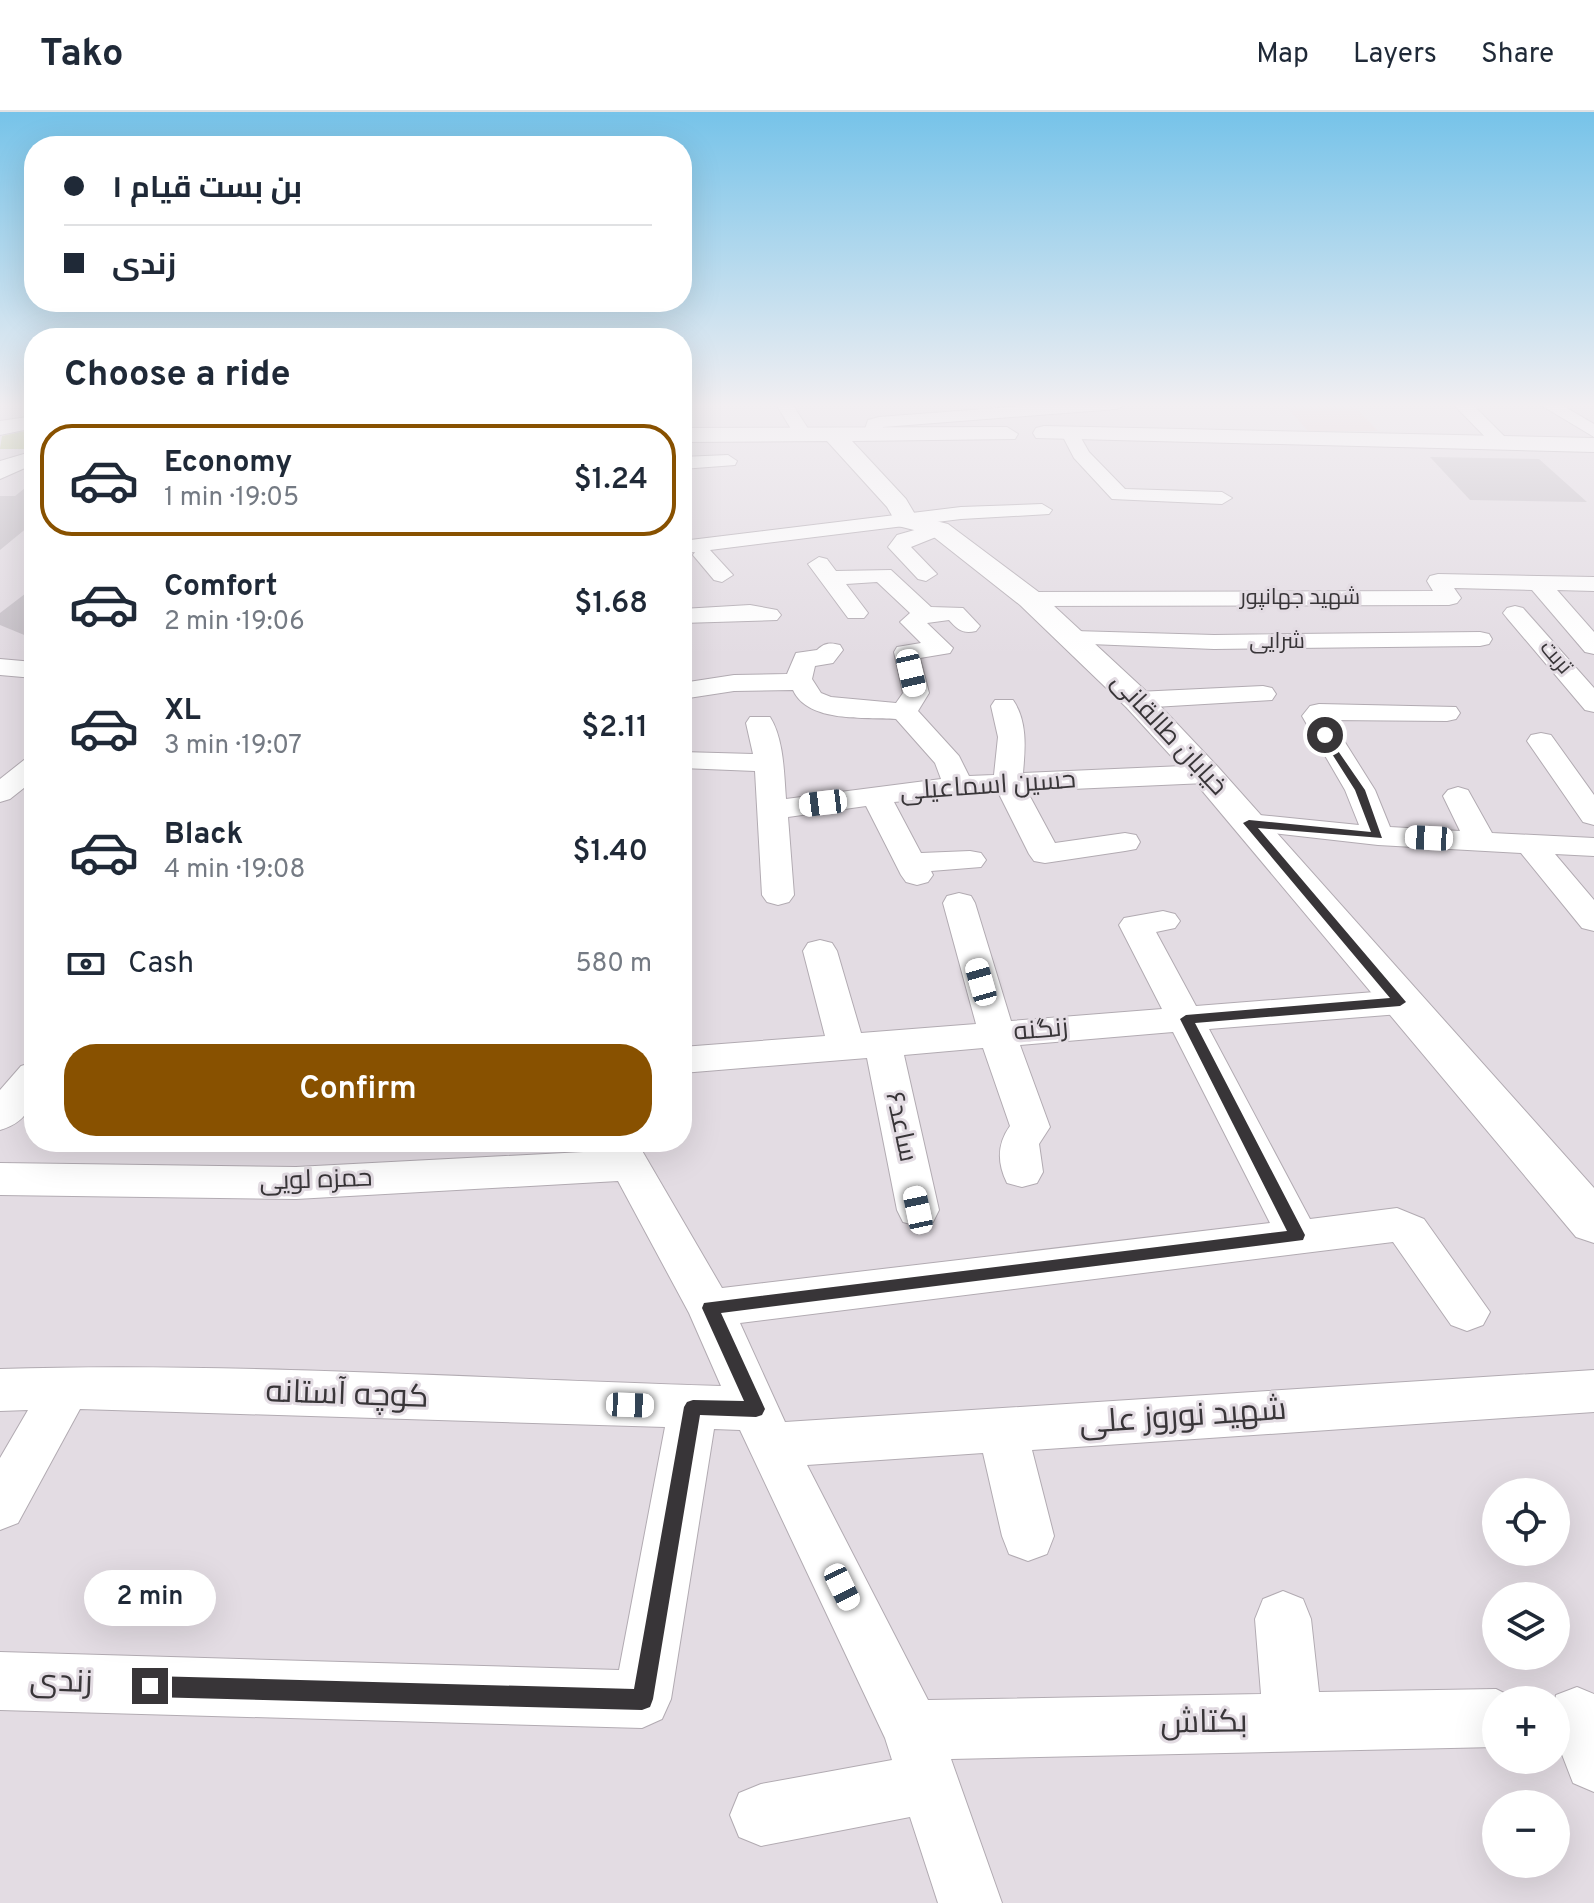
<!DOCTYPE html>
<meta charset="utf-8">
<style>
:root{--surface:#fff;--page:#f2f2f3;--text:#1f2937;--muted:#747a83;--line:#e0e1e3;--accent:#885100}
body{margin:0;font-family:Overpass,Cairo,sans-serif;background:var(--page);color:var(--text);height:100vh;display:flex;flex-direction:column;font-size:30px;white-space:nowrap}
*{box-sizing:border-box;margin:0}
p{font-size:26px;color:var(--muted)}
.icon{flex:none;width:44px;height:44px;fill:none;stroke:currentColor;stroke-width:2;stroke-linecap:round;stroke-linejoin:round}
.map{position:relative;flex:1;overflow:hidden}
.side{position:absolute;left:24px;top:216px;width:668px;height:824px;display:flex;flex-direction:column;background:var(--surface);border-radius:32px;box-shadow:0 8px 32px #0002}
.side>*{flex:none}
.guide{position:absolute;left:24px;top:24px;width:668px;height:176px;border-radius:32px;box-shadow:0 8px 32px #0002;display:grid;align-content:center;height:176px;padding:0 40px;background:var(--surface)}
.fabs{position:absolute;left:1482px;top:1366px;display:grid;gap:16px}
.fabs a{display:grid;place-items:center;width:88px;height:88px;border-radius:50%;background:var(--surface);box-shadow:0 8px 32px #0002;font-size:40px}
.end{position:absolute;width:36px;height:36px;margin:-18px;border:10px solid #383538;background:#fff;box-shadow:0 0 0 4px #fff}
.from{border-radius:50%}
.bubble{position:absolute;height:56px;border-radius:28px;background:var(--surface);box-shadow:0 8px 32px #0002;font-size:26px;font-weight:600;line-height:56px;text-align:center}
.car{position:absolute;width:24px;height:48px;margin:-24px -12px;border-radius:10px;box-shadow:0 0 6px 2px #0007;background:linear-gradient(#fff 24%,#345 0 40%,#fff 0 76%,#345 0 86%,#fff 0)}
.guide b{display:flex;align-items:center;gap:28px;height:76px;font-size:30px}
.guide b+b{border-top:2px solid var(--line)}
.guide i{width:20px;height:20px;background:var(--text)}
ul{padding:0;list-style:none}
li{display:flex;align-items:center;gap:24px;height:112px;margin:0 16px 12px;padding:0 24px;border:4px solid transparent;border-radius:32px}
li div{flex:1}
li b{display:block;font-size:30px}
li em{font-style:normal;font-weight:600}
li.on{border-color:var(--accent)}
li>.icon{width:72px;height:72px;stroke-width:1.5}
h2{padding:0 40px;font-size:36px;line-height:96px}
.pay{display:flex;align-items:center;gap:20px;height:88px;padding:0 40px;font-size:30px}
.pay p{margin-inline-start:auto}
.cta{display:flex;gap:16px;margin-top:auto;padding:16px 40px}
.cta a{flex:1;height:92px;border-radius:32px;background:var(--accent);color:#fff;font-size:32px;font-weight:600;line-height:92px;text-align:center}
header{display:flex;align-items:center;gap:48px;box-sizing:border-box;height:112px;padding:0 40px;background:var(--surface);border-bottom:2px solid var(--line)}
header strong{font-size:38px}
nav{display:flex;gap:44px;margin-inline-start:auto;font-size:28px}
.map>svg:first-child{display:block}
</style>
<header>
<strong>Tako</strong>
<nav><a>Map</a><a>Layers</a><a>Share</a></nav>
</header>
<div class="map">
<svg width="1594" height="1791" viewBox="0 0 1594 1791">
<rect width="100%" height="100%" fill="#e3dce3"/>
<path fill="#e8cecf" d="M1284 292H1352L1378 319H1308Z"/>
<path fill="#b7c586" d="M34 317V337H0L2 324Z"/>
<path fill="#c8c2c9" d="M1430 345 1539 347 1587 390 1470 388Z
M34 369V410L0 438V384H15Z
M34 475V527L0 513V501Z"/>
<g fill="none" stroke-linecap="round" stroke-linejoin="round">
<defs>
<path id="minor" d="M776 292H792L809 318 806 322H794Z
M1050 292H1126L1117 297 883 315 880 321 874 322 865 317 868 308 879 305Z
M1453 292H1472L1507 327 1510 331 1507 335H1495Z
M1539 292H1560L1594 312V325Z
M1071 318 1077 319 1089 340 1125 377 1222 380 1232 386 1222 392 1112 387 1074 346 1062 323Z
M728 343 737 349 735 353 682 357V345Z
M1042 392 1052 398 1049 402 961 407 710 438 733 463 722 470 714 468 693 443 695 440 682 441V429L961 395Z
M939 411 946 413 949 417 946 421 911 435 937 462 926 469 918 467 888 435 897 423Z
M819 445 827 447 836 459 891 458 931 495 963 496 980 514 976 519C963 522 958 518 949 508L927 511 953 536 950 541 920 546 929 581 918 599 959 644 969 664 994 663 998 625 991 594 995 588H1013C1028 610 1025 637 1023 661L1206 653 1216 656 1220 662 1216 668 1206 671 1027 679 1055 731 1125 721 1136 723 1140 730 1136 737 1125 739 1045 751 1034 749 1029 742 998 680 894 690 921 741 970 739 981 741 986 748 981 755 931 759 933 763 928 770 917 773 906 770 901 763 866 694 788 705 794 783 789 790 778 793 767 790 762 783 755 659 682 656V640L753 642 746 611 750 605H770C784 627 784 662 786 687L941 667 935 651 896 607C865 605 808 611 793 578L734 579 682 587V571L734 563 787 562 796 541 817 538C824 531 830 530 840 533L843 538 833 551 815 554 812 567 821 581 831 585 896 591 903 581 894 540 897 535 921 531 900 510 910 501 877 470 846 472 868 501 864 506H848L808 452Z
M1438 462 1594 465V479L1557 478 1594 520V542L1585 540 1532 478 1454 476 1461 486 1457 491 1449 493 1030 494 1022 492 1018 487 1022 482 1030 480 1433 479 1427 469 1430 464Z
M750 493 777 498 781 503 777 508 682 511V497Z
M1515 494 1523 496 1594 576V600L1585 598 1507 506 1503 501 1507 496Z
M1074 519 1214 523 1480 520 1489 522 1492 527 1489 532 1480 534 1214 537 1065 531 1062 526 1065 521Z
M0 547 34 550V566L0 563Z
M1263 574 1272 576 1276 582 1272 588 1137 596 1128 594 1124 588 1128 582 1137 580Z
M1319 592 1456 595 1460 601 1456 607 1447 609 1331 608 1375 678 1390 715 1460 719 1443 684 1448 678 1458 675 1468 678 1492 721 1594 726V744L1555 742 1594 788V819L1582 816 1521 741 1378 733 1238 717 1234 711 1238 705 1249 702 1359 713 1345 678 1302 604 1310 594Z
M1541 621 1551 623 1594 683V713L1583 710 1527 629 1531 623Z
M34 645V668L10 687 0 690V667L24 648Z
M959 781 971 784 975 791 1011 909 1162 897 1119 813 1124 806 1163 799 1175 802 1180 809 1175 816 1156 820 1196 894 1400 878 1413 882 1418 890 1413 898 1400 902 1209 917 1310 1107 1397 1096 1424 1107 1490 1200 1483 1213 1467 1219 1451 1213 1393 1130 740 1211 785 1310 1594 1258V1300L1032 1338 1054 1424 1047 1442 1028 1449 1009 1442 1002 1424 983 1341 807 1353 928 1588 1261 1582 1255 1507 1263 1487 1283 1479 1303 1487 1311 1507 1319 1580 1496 1577 1518 1588H1496V1635L951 1647 1002 1791H938L910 1705 761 1734 739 1725 730 1703 739 1681 761 1672 892 1648 885 1626 740 1318 714 1317 671 1587 662 1607 642 1616 0 1598V1540L619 1558 665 1315 80 1297 18 1411 0 1418V1346L28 1298 0 1299V1257C238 1250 483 1267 721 1274L689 1201 618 1069 296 1087 0 1083V1051L296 1055 602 1039 597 1030H637L722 1176 1270 1111 1173 920 1020 933 1050 1015 1039 1032 1043 1060 1037 1071 1022 1075 1007 1071C997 1051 997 1032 1010 1014L983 936 904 943 939 1098 933 1110 918 1114 903 1110 897 1098 867 946 682 961V935L825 924 803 839 808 831 820 828 832 831 837 839 861 921 976 912 943 791 947 784Z
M34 950C34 981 37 1007 0 1018V978L21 954Z
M1577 1575 1594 1582V1680L1573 1671 1556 1627 1555 1588 1556 1583Z"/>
<path id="major" d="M34 304V316L0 323V309Z
M1044 314 1594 326V340L1036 326 1033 321 1036 316Z
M1007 315 1018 322 1015 327 852 329 906 387 916 404 948 412 1040 481 1148 581 1218 655 1594 1076V1131L1576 1125 1194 669 1126 595 1020 493 930 422 898 414 887 395 827 329 682 330V316Z
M34 339V352L0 367V349Z"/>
</defs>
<use href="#minor" stroke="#b2abb2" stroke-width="2"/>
<use href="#major" stroke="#b2abb2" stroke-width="2"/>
<use href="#minor" fill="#fff" fill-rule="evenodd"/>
<use href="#major" fill="#fff" fill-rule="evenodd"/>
</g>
<linearGradient id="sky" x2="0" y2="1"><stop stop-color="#76c3e9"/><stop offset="0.54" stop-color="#f2eff2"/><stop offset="1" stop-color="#f2eff2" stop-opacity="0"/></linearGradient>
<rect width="1594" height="543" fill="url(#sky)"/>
<path fill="#383538" d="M1325 620 1365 678 1382 726 1258 716 1406 890 1400 894 1195 911 1305 1123 1303 1128 721 1201 765 1297 762 1303 756 1305 700 1303 653 1587 650 1595 642 1598 150 1585 143 1582 140 1574 143 1567 150 1564 634 1577 684 1295 687 1290 693 1288 744 1289 702 1196 704 1191 1287 1119 1180 907 1186 903 1390 886 1243 711 1249 708 1371 720 1355 678 1320 623Z"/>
<g text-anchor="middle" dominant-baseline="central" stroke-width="6" stroke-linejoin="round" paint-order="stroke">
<g font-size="22" fill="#383538" stroke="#e3dce3">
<text x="1300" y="486">شهید جهانپور</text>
<text x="1277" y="530">شرایی</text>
<text transform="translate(1555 546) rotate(49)">تربت</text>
</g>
<g font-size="26" fill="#383538" stroke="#e3dce3">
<text transform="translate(1168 623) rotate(47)">خیابان طالقانی</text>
<text transform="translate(988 675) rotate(-4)">حسین اسماعیلی</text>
<text transform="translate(1041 919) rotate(-5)">زنگنه</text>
<text transform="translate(900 1015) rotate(78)">ساعد۶</text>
<text transform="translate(316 1069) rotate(-2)">حمزه لویی</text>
</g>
<g font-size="32" fill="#383538" stroke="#e3dce3">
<text transform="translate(347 1284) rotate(2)">کوچه آستانه</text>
<text transform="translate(1183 1306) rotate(-4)">شهید نوروز علی</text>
<text transform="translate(61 1571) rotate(2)">زندی</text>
<text transform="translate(1204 1612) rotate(-1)">بکتاش</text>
</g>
</g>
</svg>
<div class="fabs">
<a><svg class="icon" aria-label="locate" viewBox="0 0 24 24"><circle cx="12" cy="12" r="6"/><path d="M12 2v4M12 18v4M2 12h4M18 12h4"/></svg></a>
<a><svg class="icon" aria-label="layers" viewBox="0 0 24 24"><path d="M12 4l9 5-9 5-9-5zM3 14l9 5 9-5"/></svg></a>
<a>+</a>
<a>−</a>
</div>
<i class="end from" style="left:1325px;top:623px"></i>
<i class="end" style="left:150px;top:1574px"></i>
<div class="bubble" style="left:84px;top:1458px;width:132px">2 min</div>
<i class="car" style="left:911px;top:561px;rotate:167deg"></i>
<i class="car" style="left:823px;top:691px;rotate:263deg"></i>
<i class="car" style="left:1429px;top:726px;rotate:273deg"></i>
<i class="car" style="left:981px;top:870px;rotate:344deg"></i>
<i class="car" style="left:918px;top:1098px;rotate:348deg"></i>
<i class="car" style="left:630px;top:1293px;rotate:92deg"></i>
<i class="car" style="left:842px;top:1475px;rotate:154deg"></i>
<div class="guide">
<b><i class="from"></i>بن بست قیام ۱</b>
<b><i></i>زندی</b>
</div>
<section class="side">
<h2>Choose a ride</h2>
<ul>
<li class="on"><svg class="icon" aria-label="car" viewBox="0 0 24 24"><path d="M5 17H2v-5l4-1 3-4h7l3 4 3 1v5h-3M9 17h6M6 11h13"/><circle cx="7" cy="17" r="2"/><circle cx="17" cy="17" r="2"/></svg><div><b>Economy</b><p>1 min · 19:05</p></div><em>$1.24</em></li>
<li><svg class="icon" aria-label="car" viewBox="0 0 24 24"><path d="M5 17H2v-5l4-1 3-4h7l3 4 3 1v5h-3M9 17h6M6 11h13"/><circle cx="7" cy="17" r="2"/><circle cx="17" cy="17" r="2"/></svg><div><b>Comfort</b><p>2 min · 19:06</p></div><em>$1.68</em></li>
<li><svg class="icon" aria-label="car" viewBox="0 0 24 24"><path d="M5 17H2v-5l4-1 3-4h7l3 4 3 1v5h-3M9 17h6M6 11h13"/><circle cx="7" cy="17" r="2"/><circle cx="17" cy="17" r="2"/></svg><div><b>XL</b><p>3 min · 19:07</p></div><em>$2.11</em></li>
<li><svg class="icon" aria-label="car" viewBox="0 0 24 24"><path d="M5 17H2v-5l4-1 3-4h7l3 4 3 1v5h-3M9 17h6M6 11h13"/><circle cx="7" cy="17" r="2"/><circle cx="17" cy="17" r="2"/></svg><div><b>Black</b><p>4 min · 19:08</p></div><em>$1.40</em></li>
</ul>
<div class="pay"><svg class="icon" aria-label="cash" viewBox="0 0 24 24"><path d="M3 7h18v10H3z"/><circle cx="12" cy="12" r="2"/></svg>Cash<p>580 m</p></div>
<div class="cta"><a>Confirm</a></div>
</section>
</div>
